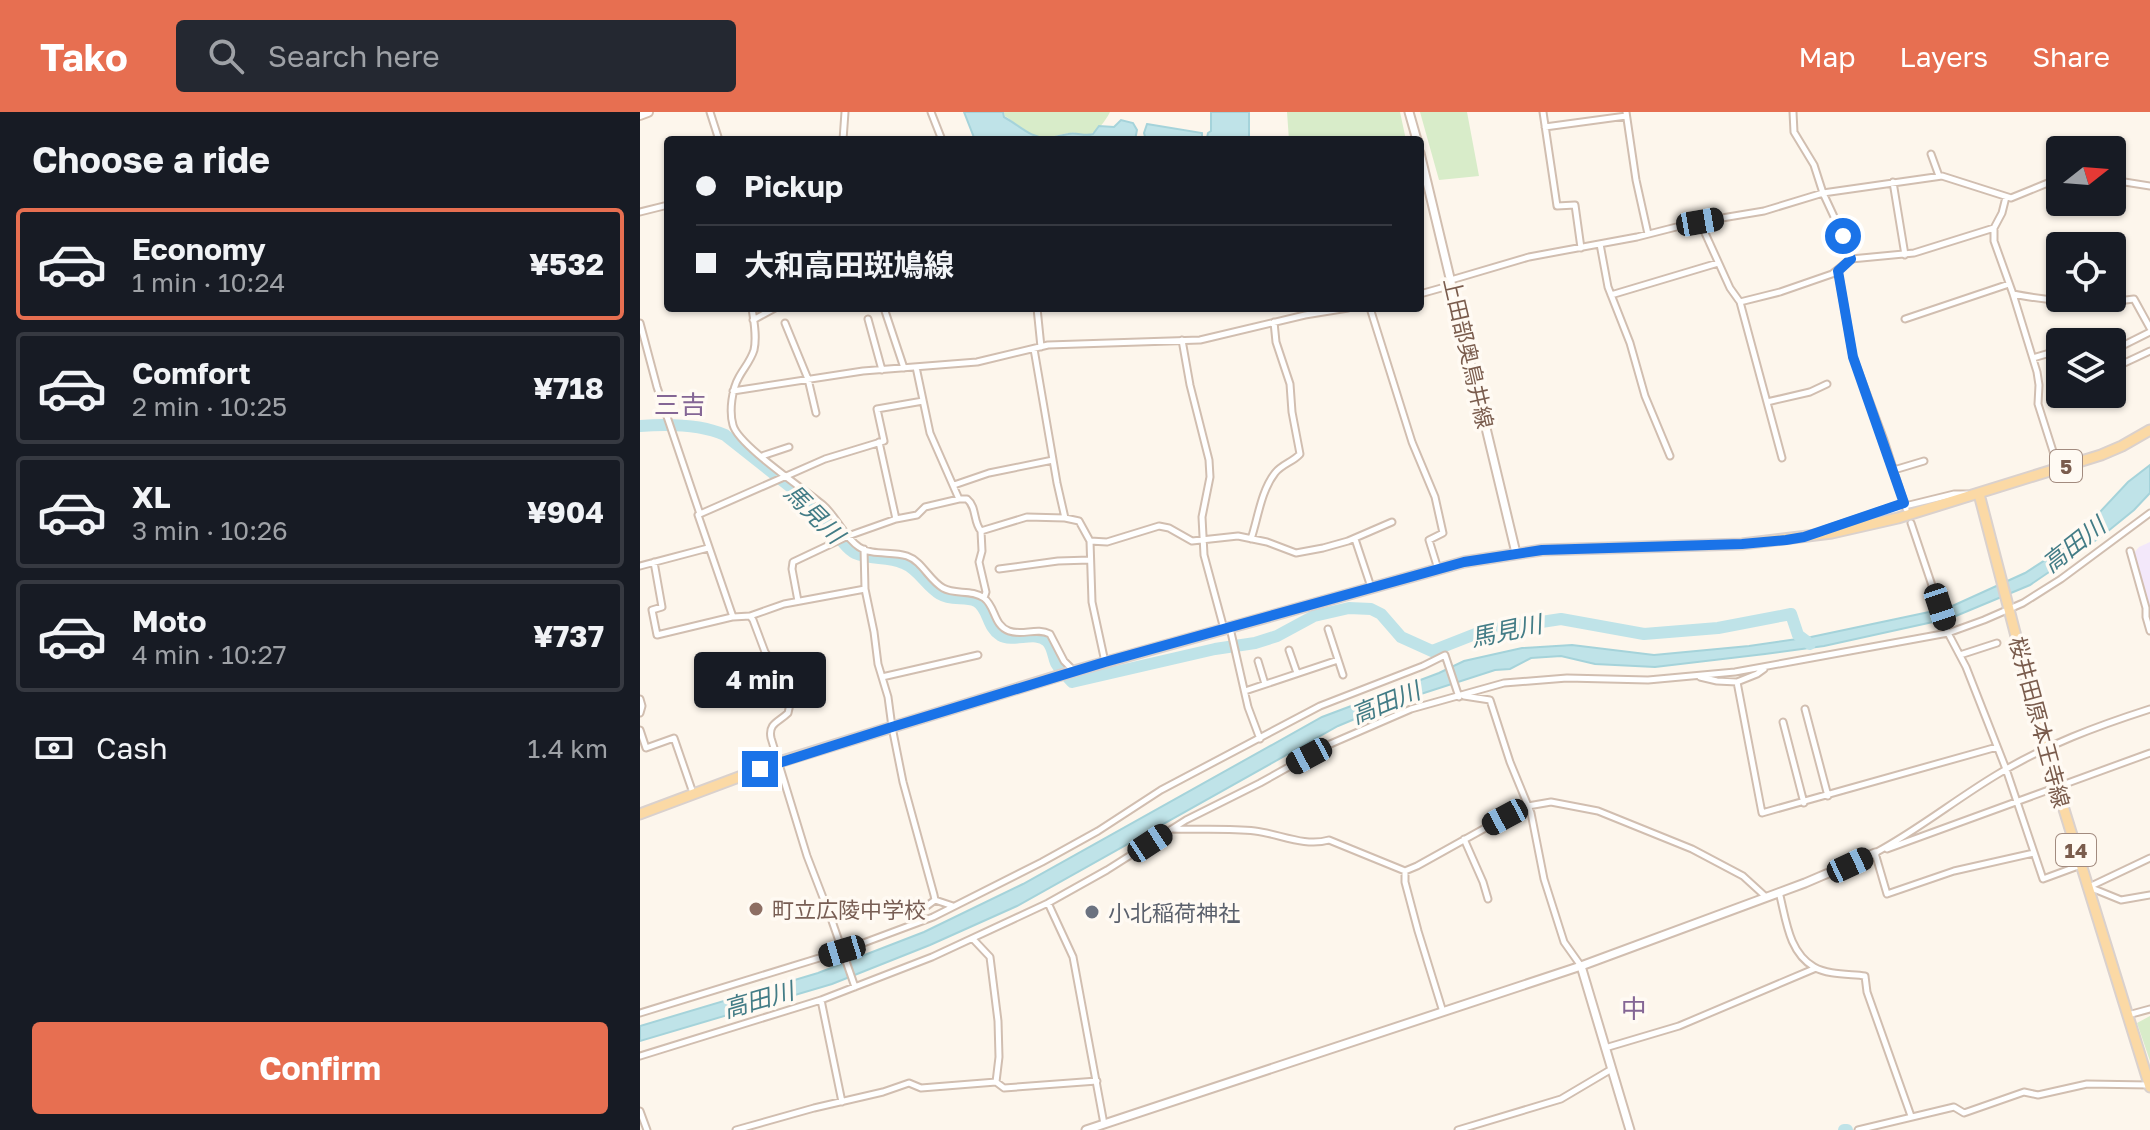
<!DOCTYPE html>
<meta charset="utf-8">
<style>
:root{--surface:#171b24;--page:#242831;--text:#f1f3f6;--muted:#9ea1a6;--line:#363941;--accent:#e76f51}
body{margin:0;font-family:"Golos Text","Noto Sans JP",sans-serif;background:var(--page);color:var(--text);height:100vh;display:flex;flex-direction:column;font-size:30px;white-space:nowrap}
*{box-sizing:border-box;margin:0}
p{font-size:26px;color:var(--muted)}
.icon{flex:none;width:44px;height:44px;fill:none;stroke:currentColor;stroke-width:2;stroke-linecap:round;stroke-linejoin:round}
.map{position:relative;flex:1;overflow:hidden}
.details{display:flex;flex-direction:column;background:var(--surface);width:640px}
.details>*{flex:none}
.hud{position:absolute;left:24px;top:24px;width:760px;height:176px;border-radius:8px;box-shadow:0 2px 6px #0004;display:grid;align-content:center;height:176px;padding:0 32px;background:var(--surface)}
.needle{width:52px;rotate:73deg}
.fabs{position:absolute;left:1406px;top:24px;display:grid;gap:16px}
.fabs a{display:grid;place-items:center;width:80px;height:80px;border-radius:8px;background:var(--surface);box-shadow:0 2px 6px #0004;font-size:40px}
.end{position:absolute;width:36px;height:36px;margin:-18px;border:10px solid #1a73e8;background:#fff;box-shadow:0 0 0 4px #fff}
.from{border-radius:50%}
.bubble{position:absolute;height:56px;border-radius:8px;background:var(--surface);box-shadow:0 2px 6px #0004;font-size:26px;font-weight:700;line-height:56px;text-align:center}
.car{position:absolute;width:24px;height:48px;margin:-24px -12px;border-radius:10px;box-shadow:0 0 6px 2px #0007;background:linear-gradient(#222 24%,#8ab4d8 0 40%,#222 0 76%,#8ab4d8 0 86%,#222 0)}
.hud b{display:flex;align-items:center;gap:28px;height:76px;font-size:30px}
.hud b+b{border-top:2px solid var(--line)}
.hud i{width:20px;height:20px;background:var(--text)}
ul{padding:0;list-style:none}
li{display:flex;align-items:center;gap:24px;height:112px;margin:0 16px 12px;padding:0 16px;border:4px solid var(--line);border-radius:8px}
li div{flex:1}
li b{display:block;font-size:30px}
li em{font-style:normal;font-weight:700}
li.current{border-color:var(--accent)}
li>.icon{width:72px;height:72px;stroke-width:1.5}
h2{padding:0 32px;font-size:36px;line-height:96px}
.pay{display:flex;align-items:center;gap:20px;height:88px;padding:0 32px;font-size:30px}
.pay p{margin-inline-start:auto}
.primary-button{display:flex;gap:16px;margin-top:auto;padding:16px 32px}
.primary-button a{flex:1;height:92px;border-radius:8px;background:var(--accent);color:#fff;font-size:32px;font-weight:700;line-height:92px;text-align:center}
header{display:flex;align-items:center;gap:48px;box-sizing:border-box;height:112px;padding:0 40px;background:var(--accent);color:#fff}
header strong{font-size:38px}
nav{display:flex;gap:44px;margin-inline-start:auto;font-size:28px}
.search{width:560px;height:72px;background:var(--page);display:flex;align-items:center;gap:20px;box-sizing:border-box;padding:0 28px;border-radius:8px;color:var(--muted);font-size:30px}
main{display:flex;flex:1;min-height:0}
.map>svg:first-child{display:block}
</style>
<header>
<strong>Tako</strong>
<div class="search"><svg class="icon" aria-label="search" viewBox="0 0 24 24"><circle cx="10" cy="10" r="6"/><path d="M15 15l6 6"/></svg>Search here</div>
<nav><a>Map</a><a>Layers</a><a>Share</a></nav>
</header>
<main>
<section class="details">
<h2>Choose a ride</h2>
<ul>
<li class="current"><svg class="icon" aria-label="car" viewBox="0 0 24 24"><path d="M5 17H2v-5l4-1 3-4h7l3 4 3 1v5h-3M9 17h6M6 11h13"/><circle cx="7" cy="17" r="2"/><circle cx="17" cy="17" r="2"/></svg><div><b>Economy</b><p>1 min · 10:24</p></div><em>¥532</em></li>
<li><svg class="icon" aria-label="car" viewBox="0 0 24 24"><path d="M5 17H2v-5l4-1 3-4h7l3 4 3 1v5h-3M9 17h6M6 11h13"/><circle cx="7" cy="17" r="2"/><circle cx="17" cy="17" r="2"/></svg><div><b>Comfort</b><p>2 min · 10:25</p></div><em>¥718</em></li>
<li><svg class="icon" aria-label="car" viewBox="0 0 24 24"><path d="M5 17H2v-5l4-1 3-4h7l3 4 3 1v5h-3M9 17h6M6 11h13"/><circle cx="7" cy="17" r="2"/><circle cx="17" cy="17" r="2"/></svg><div><b>XL</b><p>3 min · 10:26</p></div><em>¥904</em></li>
<li><svg class="icon" aria-label="car" viewBox="0 0 24 24"><path d="M5 17H2v-5l4-1 3-4h7l3 4 3 1v5h-3M9 17h6M6 11h13"/><circle cx="7" cy="17" r="2"/><circle cx="17" cy="17" r="2"/></svg><div><b>Moto</b><p>4 min · 10:27</p></div><em>¥737</em></li>
</ul>
<div class="pay"><svg class="icon" aria-label="cash" viewBox="0 0 24 24"><path d="M3 7h18v10H3z"/><circle cx="12" cy="12" r="2"/></svg>Cash<p>1.4 km</p></div>
<div class="primary-button"><a>Confirm</a></div>
</section>
<div class="map">
<svg width="1510" height="1018" viewBox="0 0 1510 1018">
<rect width="100%" height="100%" fill="#fdf6ec"/>
<path fill="#f3e8fa" d="M1510 430V497L1494 441 1499 435Z"/>
<path fill="#d8ecc9" d="M364 0H470C465 10 454 25 442 23 431 22 440 20 429 21 418 22 409 28 397 24 385 21 375 10 365 4Z
M647 0H760L766 28H649Z
M780 0H827L839 64 799 68Z
M1510 904V949L1497 911Z"/>
<path fill="#bfe3e8" stroke="#a5d3da" stroke-width="2" d="M324 0H363L364 5C379 13 391 27 409 26 416 25 422 23 428 22 438 20 444 25 453 22L459 14 474 15 481 8 493 11 497 18 495 28H335Z
M571 0H609V28L567 26 568 21 571 19Z
M507 12 562 21V28H506L504 21Z
M1510 353V381L1494 398 1462 424 1390 473 1311 506 1184 534 1125 542 1015 555 955 552 921 544 891 546 870 557 855 558 753 591 698 614 377 794 290 833 192 872 0 929V914L178 861 284 820 383 772 682 605 799 561 824 549 882 536 932 533 1014 543 1109 534 1171 525 1308 496 1385 461 1430 432 1488 370Z"/>
<g fill="none" stroke-linecap="round" stroke-linejoin="round">
<path stroke="#bfe3e8" stroke-width="12" d="M0 314C27 312 60 312 85 323L176 395C189 407 202 435 215 441 230 448 248 444 263 451 279 457 286 474 300 482 311 489 325 484 336 489 349 496 347 515 360 523 374 531 395 518 407 529 413 535 413 544 416 551 420 558 427 564 432 570L575 537 615 531 637 524 674 504 709 496 731 497 741 502 761 525 792 539 843 519 921 507 1004 522 1078 516 1151 502 1158 523 1170 532
M1204 1018H1207"/>
<defs>
<path id="minor" d="M70 0 79 28
M291 0 302 28
M903 0 917 94 935 93 941 136
M986 0 996 68 1008 122
M1153 0 1154 20 1174 53 1183 81 1203 124 1211 147
M905 15 986 4
M203 28 205 0
M1291 42 1299 64
M1472 68 1510 74
M1253 70 1265 143
M1366 85 1362 101 1354 116V129L1373 182 1397 260 1399 273 1398 292 1418 355
M0 100 28 93
M1060 110 1090 176 1100 190 1142 346
M960 132 968 175 990 231 1005 284 1030 344
M1198 159 1213 245 1244 328 1266 397
M811 168 889 145 997 125 1052 111 1124 99 1183 81 1302 64 1371 86 1420 66
M780 182 812 173
M1373 182C1414 190 1453 193 1494 187L1510 216
M971 183 1078 151
M1100 190 1140 180 1192 162 1211 147 1274 141 1354 116
M112 196C114 210 117 225 114 238 111 248 104 256 99 265 92 277 89 299 93 313 98 333 164 377 183 393 197 405 204 425 219 435 232 444 252 439 267 444 282 449 289 468 303 476 315 483 332 477 344 486 356 495 353 513 369 519 383 524 397 515 410 522L424 549 434 559
M244 196 264 256
M397 196 401 235
M730 196 772 330 795 385 803 421 789 428 798 457
M228 207 242 258
M1265 207 1369 172
M113 208 135 196
M0 211 17 275 60 402 58 403 93 505 110 504 113 508 125 540 141 563 150 592 148 601C139 610 128 611 131 626L167 744 192 809 215 875
M145 211 168 267 176 301
M542 228 550 273 569 348 570 365 562 405 564 443 584 517
M1430 230 1458 222 1462 230
M394 237 417 371 425 406
M1472 239 1510 220
M1393 246 1420 238
M1478 254 1510 239
M276 255 290 321 319 387
M93 279 223 259 337 250 408 233 560 228 665 203 708 196
M1127 290 1170 280 1187 272
M239 330 256 407
M122 344 149 335
M1254 358 1284 349
M314 373 349 361 413 348
M1265 394 1314 382H1327
M60 402 185 347 244 329 237 297 283 289
M1271 411 1308 521 1326 555 1366 657 1403 767 1441 753
M1184 418 1264 391
M341 419 342 439 339 450 346 480 344 486
M611 427C618 406 621 379 635 361 642 352 653 350 660 342L652 300 650 272 636 230 634 210
M715 427 731 475
M450 429 467 430 519 414 529 416 552 429 598 424 627 430 656 441 683 436 708 429 752 410
M224 437 225 477 234 520 238 552 248 585 252 615 263 670 294 783 295 788 280 799 282 809
M1490 439 1506 496V505L1510 519
M14 450 22 495 12 498 17 523 92 505
M0 454 68 436
M359 457 418 449 450 448
M158 489 152 457 153 450 208 424 256 407 277 403 285 395 319 387H327C337 395 333 410 341 419L387 405 425 406 439 409 450 429 452 490 465 550
M110 504 144 492 225 477
M590 516 608 595 620 627
M688 517 703 563
M649 538 657 561
M1320 543 1357 531
M618 549 625 572
M242 565 338 543
M1060 565 1077 569 1097 570 1122 701 1357 635
M1097 570 1117 562 1124 557
M605 579 698 548
M824 584 850 588 870 650 891 701 904 767 924 830 941 854
M0 587 2 594 0 601
M1165 597 1188 684
M1143 610 1164 691
M0 618 6 636 34 626 53 681
M533 717C560 718 588 716 615 719 640 722 664 735 689 728L765 759 777 754 865 705 888 694 911 690 958 699 1052 737 1103 764 1126 785
M824 727 843 770 848 787
M1247 737 1510 641
M1235 741C1278 718 1316 687 1358 662 1406 633 1457 614 1510 597
M1235 741 1247 782 1314 759 1394 741
M765 759V770L778 819 803 900
M1449 775 1510 746
M1449 775 1481 788 1510 783
M1139 780C1146 806 1148 840 1174 855 1188 863 1209 862 1225 864L1227 880 1271 1004
M295 788 313 794
M408 791 433 845 464 1012
M333 827 350 845 358 909 359 945 356 970
M181 888 202 990
M0 901 202 839 293 805 402 750 458 719 521 678 680 594 783 554 805 543 819 585
M1488 903 1510 897
M965 936 1039 914 1176 856
M0 944 181 888 292 845 408 791 467 758 546 708 620 671 688 633 771 597 864 571 927 566 1008 568 1095 560 1308 521 1344 508 1383 491 1421 467 1510 401
M0 999 7 1018
M96 1018 174 996 243 980 269 971 281 976 356 970 364 976 457 969
M818 1018 921 987 970 958
M1218 1018 1314 995 1324 1001 1384 980 1398 983 1447 972 1509 973"/>
<path id="tertiary" d="M769 0 777 28
M780 41 876 441
M941 854 990 1018
M446 1018 941 854 1165 771 1235 741"/>
<path id="secondary" d="M0 3 8 0"/>
<path id="primary" d="M1339 382 1405 636 1510 975
M0 702 139 650 434 559 824 450 902 438 1102 432 1192 421 1258 406 1461 343 1482 334 1510 318"/>
</defs>
<use href="#minor" stroke="#d1beb0" stroke-width="9"/>
<use href="#tertiary" stroke="#d1beb0" stroke-width="11"/>
<use href="#secondary" stroke="#d6c0b0" stroke-width="12"/>
<use href="#primary" stroke="#dad1cd" stroke-width="13"/>
<use href="#minor" stroke="#fff" stroke-width="5"/>
<use href="#tertiary" stroke="#fff" stroke-width="7"/>
<use href="#secondary" stroke="#fff" stroke-width="8"/>
<use href="#primary" stroke="#fbd9a5" stroke-width="9"/>
</g>
<g fill="none" stroke-linecap="round" stroke-linejoin="round">
<path stroke="#1a73e8" stroke-width="10" d="M120 657 252 615 465 550 824 450 902 438 1102 432 1146 428 1164 425 1264 391 1213 245 1198 159 1211 147 1203 124"/>
</g>
<circle fill="#8d6e63" stroke="#fffaf3" stroke-width="3" cx="116" cy="797" r="8"/>
<circle fill="#6b7280" stroke="#fffaf3" stroke-width="3" cx="452" cy="800" r="8"/>
<g text-anchor="middle" dominant-baseline="central" stroke-width="7" stroke-linejoin="round" paint-order="stroke">
<g fill="#fffaf3" stroke="#a28b7f" stroke-width="2">
<rect x="1410" y="338" width="32" height="32" rx="6"/>
<rect x="1416" y="722" width="40" height="32" rx="6"/>
</g>
<g font-size="20" font-weight="bold" fill="#7a5c4d">
<text x="1426" y="354">5</text>
<text x="1436" y="738">14</text>
</g>
<g font-size="22" fill="#7a5c4d" stroke="#fffaf3">
<text transform="translate(829 241) rotate(77)">上田部奥鳥井線</text>
<text transform="translate(1400 610) rotate(75)">桜井田原本王寺線</text>
</g>
<g font-size="22" fill="#785e54" stroke="#fffaf3" text-anchor="start">
<text x="132" y="797">町立広陵中学校</text>
</g>
<g font-size="22" fill="#5b616d" stroke="#fffaf3" text-anchor="start">
<text x="468" y="800">小北稲荷神社</text>
</g>
<g font-size="24" font-style="italic" fill="#437c86" stroke="#fffaf3">
<text transform="translate(175 401) rotate(45)">馬見川</text>
<text transform="translate(1433 432) rotate(-38)">高田川</text>
<text transform="translate(866 518) rotate(-12)">馬見川</text>
<text transform="translate(745 590) rotate(-22)">高田川</text>
<text transform="translate(118 887) rotate(-16)">高田川</text>
</g>
<g font-size="26" fill="#846695" stroke="#fffaf3">
<text x="40" y="292">三吉</text>
<text x="994" y="896">中</text>
</g>
</g>
</svg>
<div class="fabs">
<a><svg class="needle" viewBox="-14 -14 28 28"><path d="M0-13l5 13h-10z" fill="#e53935"/><path d="M0 13l5-13h-10z" fill="#9ea1a6"/></svg></a>
<a><svg class="icon" aria-label="locate" viewBox="0 0 24 24"><circle cx="12" cy="12" r="6"/><path d="M12 2v4M12 18v4M2 12h4M18 12h4"/></svg></a>
<a><svg class="icon" aria-label="layers" viewBox="0 0 24 24"><path d="M12 4l9 5-9 5-9-5zM3 14l9 5 9-5"/></svg></a>
</div>
<i class="end from" style="left:1203px;top:124px"></i>
<i class="end" style="left:120px;top:657px"></i>
<div class="bubble" style="left:54px;top:540px;width:132px">4 min</div>
<i class="car" style="left:1060px;top:110px;rotate:80deg"></i>
<i class="car" style="left:1300px;top:495px;rotate:162deg"></i>
<i class="car" style="left:669px;top:644px;rotate:242deg"></i>
<i class="car" style="left:865px;top:705px;rotate:242deg"></i>
<i class="car" style="left:510px;top:731px;rotate:57deg"></i>
<i class="car" style="left:1210px;top:753px;rotate:65deg"></i>
<i class="car" style="left:202px;top:839px;rotate:253deg"></i>
<div class="hud">
<b><i class="from"></i>Pickup</b>
<b><i></i>大和高田斑鳩線</b>
</div>
</div>
</main>
